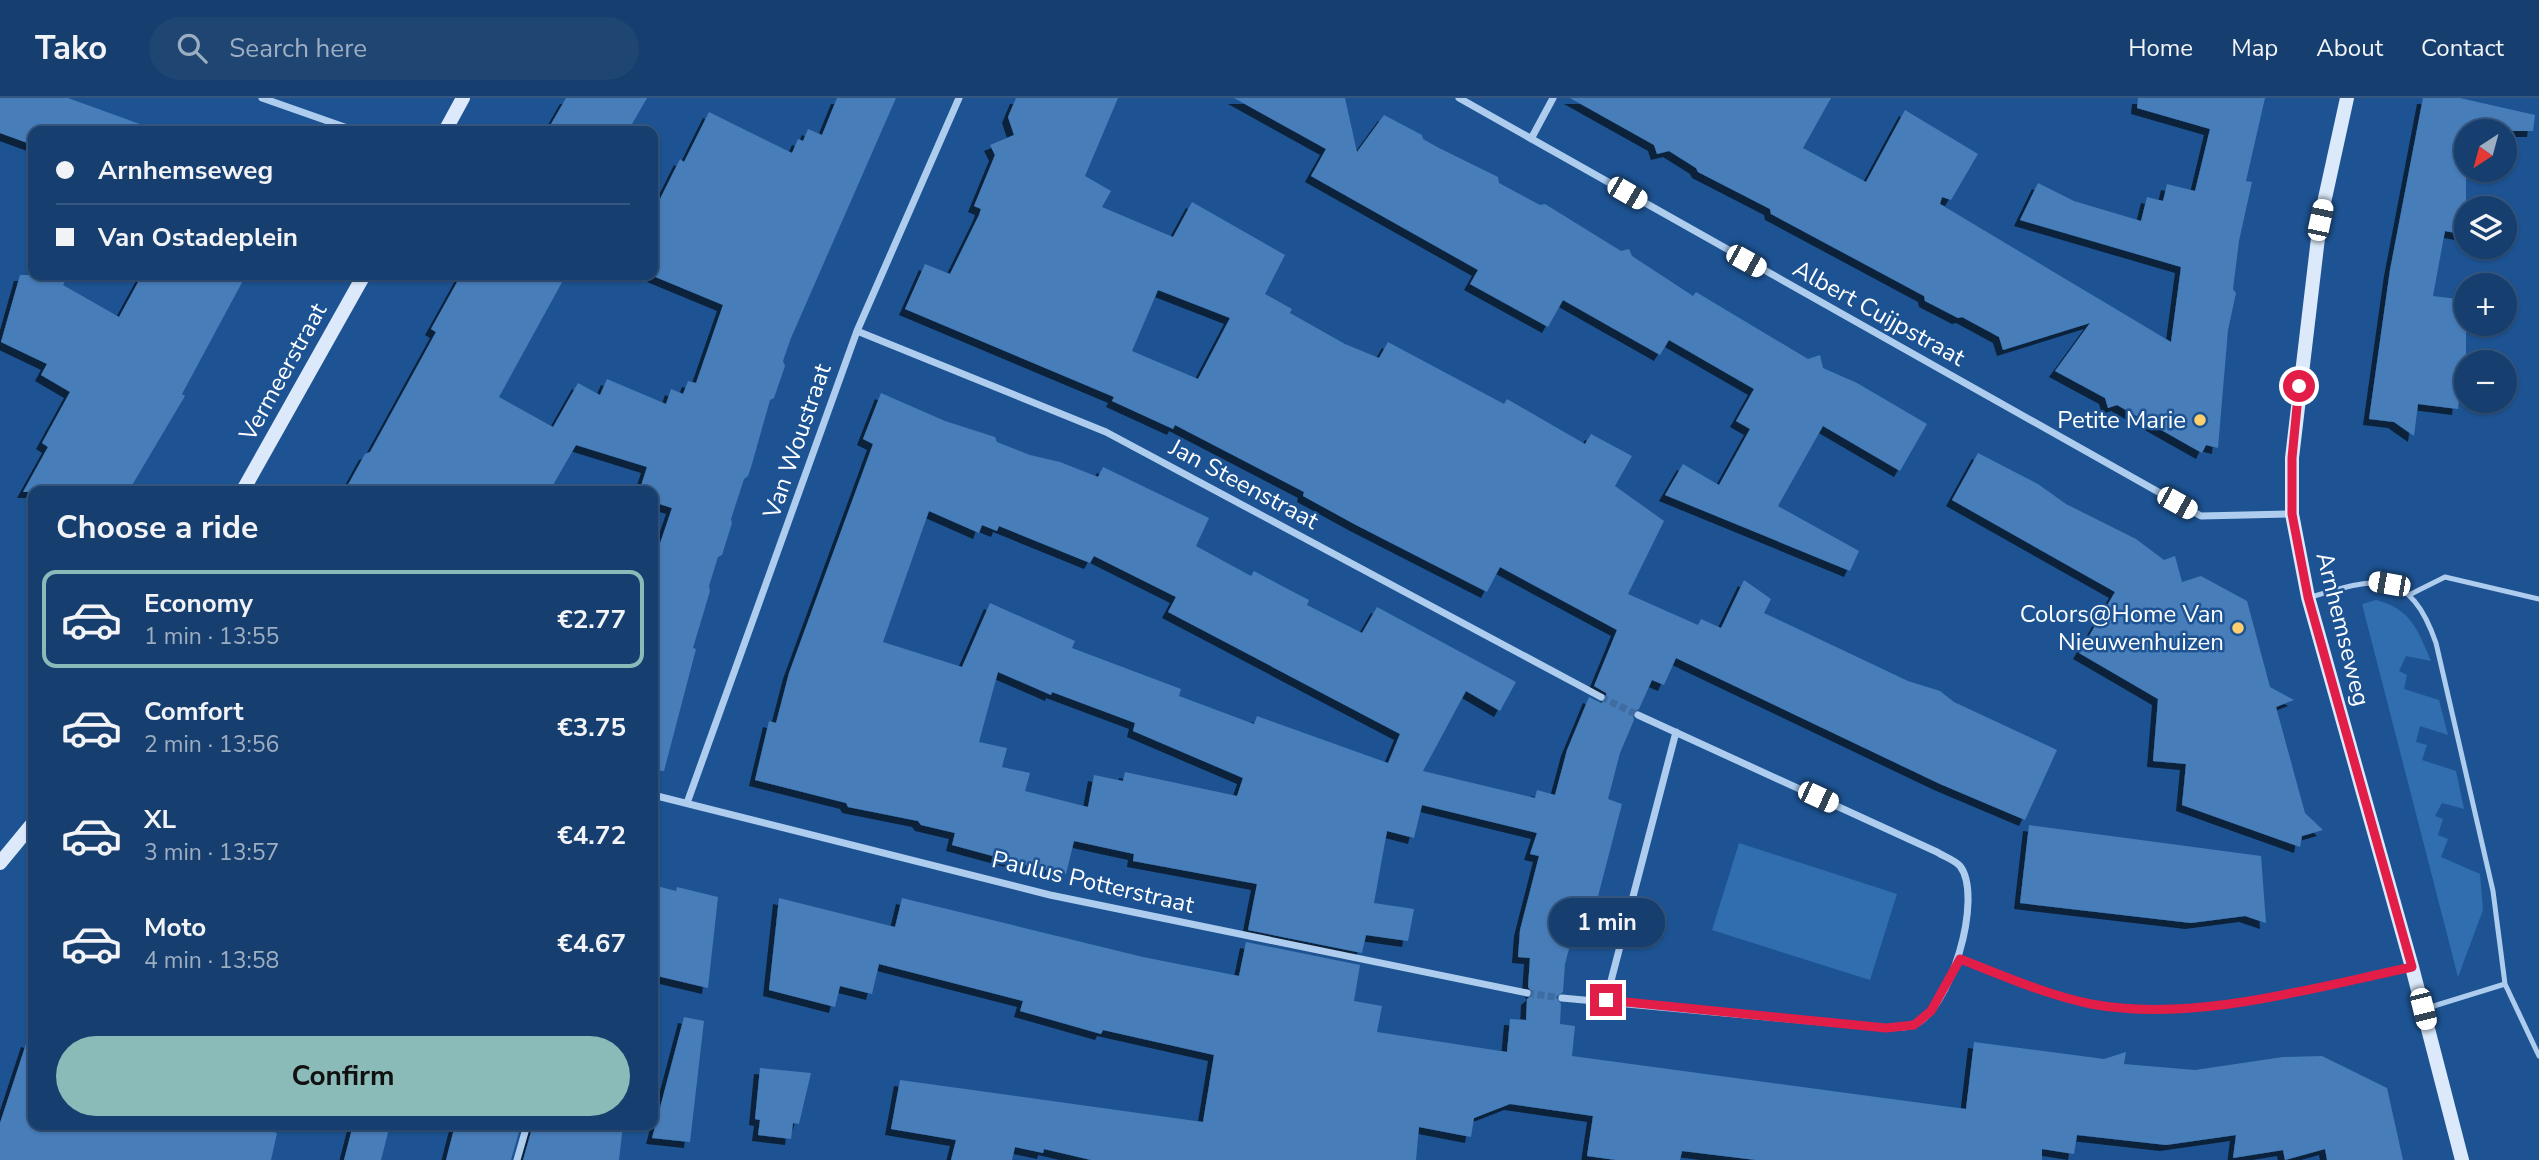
<!DOCTYPE html>
<meta charset="utf-8">
<style>
:root{--surface:#163e6e;--page:#1f4573;--text:#f1f3f6;--muted:#9eaec2;--line:#355781;--accent:#8bbbb9}
body{margin:0;font-family:"Nunito Sans",sans-serif;background:var(--page);color:var(--text);height:100vh;display:flex;flex-direction:column;font-size:26px;white-space:nowrap}
*{box-sizing:border-box;margin:0}
p{font-size:23px;color:var(--muted)}
.icon{flex:none;width:38px;height:38px;fill:none;stroke:currentColor;stroke-width:2;stroke-linecap:round;stroke-linejoin:round}
.map{position:relative;flex:1;overflow:hidden}
.drawer{position:absolute;left:28px;top:388px;width:630px;height:644px;display:flex;flex-direction:column;background:var(--surface);border-radius:14px;box-shadow:0 2px 5px #0004,0 0 0 2px var(--line)}
.drawer>*{flex:none}
.banner{position:absolute;left:28px;top:28px;width:630px;height:154px;border-radius:14px;box-shadow:0 2px 5px #0004,0 0 0 2px var(--line);display:grid;align-content:center;height:154px;padding:0 28px;background:var(--surface)}
.needle{width:46px;rotate:216deg}
.tools{position:absolute;left:2454px;top:21px;display:grid;gap:14px}
.tools a{display:grid;place-items:center;width:63px;height:63px;border-radius:50%;background:var(--surface);box-shadow:0 2px 5px #0004,0 0 0 2px var(--line);font-size:35px}
.end{position:absolute;width:32px;height:32px;margin:-16px;border:9px solid #e11d48;background:#fff;box-shadow:0 0 0 4px #fff}
.from{border-radius:50%}
.bubble{position:absolute;height:49px;border-radius:24px;background:var(--surface);box-shadow:0 2px 5px #0004,0 0 0 2px var(--line);font-size:23px;font-weight:700;line-height:49px;text-align:center}
.car{position:absolute;width:21px;height:42px;margin:-21px -10px;border-radius:9px;box-shadow:0 0 5px 2px #0007;background:linear-gradient(#fff 24%,#345 0 40%,#fff 0 76%,#345 0 86%,#fff 0)}
.banner b{display:flex;align-items:center;gap:24px;height:66px;font-size:26px}
.banner b+b{border-top:2px solid var(--line)}
.banner i{width:18px;height:18px;background:var(--text)}
ul{padding:0;list-style:none}
li{display:flex;align-items:center;gap:21px;height:98px;margin:0 14px 10px;padding:0 14px;border:4px solid transparent;border-radius:14px}
li div{flex:1}
li b{display:block;font-size:26px}
li em{font-style:normal;font-weight:700}
li.selected{border-color:var(--accent)}
li>.icon{width:63px;height:63px;stroke-width:1.5}
h2{padding:0 28px;font-size:32px;line-height:84px}
.action{display:flex;gap:14px;margin-top:auto;padding:14px 28px}
.action a{flex:1;height:80px;border-radius:42px;background:var(--accent);color:#111;font-size:28px;font-weight:700;line-height:80px;text-align:center}
header{display:flex;align-items:center;gap:42px;box-sizing:border-box;height:98px;padding:0 35px;background:var(--surface);border-bottom:2px solid var(--line)}
header strong{font-size:33px}
nav{display:flex;gap:38px;margin-inline-start:auto;font-size:24px}
.search{width:490px;height:63px;background:var(--page);display:flex;align-items:center;gap:18px;box-sizing:border-box;padding:0 24px;border-radius:38px;color:var(--muted);font-size:26px}
.map>svg:first-child{display:block}
</style>
<header>
<strong>Tako</strong>
<div class="search"><svg class="icon" aria-label="search" viewBox="0 0 24 24"><circle cx="10" cy="10" r="6"/><path d="M15 15l6 6"/></svg>Search here</div>
<nav><a>Home</a><a>Map</a><a>About</a><a>Contact</a></nav>
</header>
<div class="map">
<svg width="2539" height="1062" viewBox="0 0 2539 1062">
<defs>
<filter id="shadow"><feDropShadow dx="-6" dy="6" stdDeviation="0" flood-color="#0009"/></filter>
</defs>
<rect width="100%" height="100%" fill="#1d5392"/>
<path fill="#306eb0" d="M2376 502C2411 511 2418 532 2431 563L2406 558 2399 573 2407 577 2404 591 2439 602 2448 637 2420 628 2416 644 2427 647 2422 662 2456 673 2464 711 2442 705 2435 718 2443 721 2438 737 2448 741 2441 759 2480 776 2483 812 2458 879 2362 506Z
M1739 745 1897 796 1870 882 1712 832Z"/>
<path fill="#467db9" fill-rule="evenodd" filter="url(#shadow)" d="M0 0H68L148 29 147 33H33V47L0 35Z
M566 0H647L628 33H547Z
M837 0H896L791 240 783 263 785 268 774 300 770 302 752 366 748 378 744 381 731 421 732 425 722 457 718 459 709 488 710 493 693 550 696 551 664 673 653 672V466L672 410 653 404V394H639L647 369 576 347 549 394H344L365 356 370 354 436 234 431 231 461 177H566L499 299 553 329 578 285 600 297 607 281 666 306 671 291 683 296 688 283 696 285 723 207 653 178V115L680 61 684 64 709 14 792 55 798 41 803 43 808 31 822 37Z
M1016 0H1118L1085 78 1111 93 1102 109 1173 139 1192 104 1285 157 1265 196 1292 211 1290 215 1345 246 1379 260 1388 244 1504 306 1507 301 1585 346 1591 336 1632 358 1615 388 1664 423 1628 496 1698 527 1701 521 1721 530 1744 482 1771 501 1764 515 1908 583 1940 593 1954 604 2057 652 2025 722 1940 686 1676 560 1664 587 1652 582 1639 611 1632 615 1634 622 1620 655 1608 701 1622 706 1596 806 1582 802 1565 866 1563 894 1556 899 1561 906 1560 926 1575 928 1572 958 1966 1011 1974 944 2104 961 2126 954 2124 966 2195 972 2283 959 2322 958 2387 990 2403 1062H2327L2325 1051 2285 1062 2283 1052 2233 1060 2236 1037 2166 1047 2077 1037 2074 1056 2042 1051V1062H1756L1682 1053 1680 1062H1616L1587 1058 1593 1018 1510 1006 1474 1020 1471 1039 1419 1029 1416 1062H1091L1044 1051 1043 1055 1015 1049 1012 1062H951L956 1042 891 1031 900 982 1203 1024 1214 957 1103 932 1101 936 1020 913 1023 903 879 866 872 896 840 888 835 909 769 892 779 800 895 829 902 800 1143 859 1239 878 1246 844 1360 867 1354 903 1382 908 1377 934 1507 954 1510 921 1526 922 1527 901 1533 896 1528 889 1530 860 1518 859 1520 832 1539 758 1530 756 1537 735 1422 707 1414 740 1387 733 1374 805 1414 811 1408 843 1366 837 1362 855 1248 832 1257 786 1133 763 1134 756 1074 743 1066 776 1033 769 952 747 955 735 921 727 918 723 848 709 846 705 755 682 769 623 776 625 789 575 873 346 863 341 881 295 945 323 995 339 997 344 1030 357 1060 364 1098 379 1103 369 1209 420 1196 448 1251 478 1254 473 1282 488 1309 502 1307 507 1362 535 1377 509 1516 584 1500 613 1466 593 1423 673 1535 700 1537 692 1555 697 1567 652 1589 599 1601 605 1607 601 1606 595 1594 588 1617 532 1500 469 1487 494 1356 427 1303 398 1304 394 1175 327 1173 331 1112 303 1114 299 905 211 925 166 950 176 979 117 981 111 974 108 995 57 990 47 1014 37 1008 19ZM1158 192 1230 220 1198 281 1132 253ZM929 413 979 435 982 427 997 433 999 428 1090 465 1094 458 1176 499 1168 514 1400 636 1388 665 1257 618 1254 626 1179 598 1181 591 1072 550 1075 543 990 505 962 569 883 544ZM998 574 1051 597 1052 594 1135 625 1133 633 1243 680 1237 698 1125 674 1123 683 1094 677 1088 709 1025 693 1030 675 1002 669 1007 650 979 644Z
M1234 0H1345L1357 54 1384 17 1422 37 1423 41 1439 50 1498 79 1499 85 1540 107 1545 106 1621 153 1629 151 1632 158 1693 198 1696 194 1808 261 1820 257 1823 270 1857 285 1927 326 1900 373 1823 328 1778 408 1859 453 1850 473 1665 397 1683 366 1719 387 1750 331 1736 323 1754 291 1669 242 1660 257 1563 202 1548 229 1470 186 1478 172 1311 78 1326 51Z
M1570 0H1831L1803 50 1866 84 1905 12 1978 56 1951 102 1942 99 1940 106 2171 244 2181 169 2020 122 2038 85 2074 103 2141 123 2147 99 2163 103 2167 86 2195 93 2210 31 2137 10 2138 0H2265L2246 83 2252 84 2239 143 2233 191 2236 195 2228 232 2218 350 2206 347 2202 355 2117 307 2108 310 2105 300 2055 273 2090 225 2003 252 1999 239 1962 219 1958 220 1925 203 1924 198 1771 116 1770 111 1698 74 1696 70 1669 53 1657 56 1654 47Z
M2423 0H2460L2535 17 2533 33H2466V137L2445 133 2433 198 2466 202V295L2460 294 2458 311 2418 306 2414 338 2394 324 2369 321 2390 172Z
M20 177H69L63 187 119 219 142 177H246L182 296 185 298 128 394H23L48 349 42 345 70 294 41 277 47 266 1 244Z
M1978 355 2038 386 2066 406 2136 441 2164 462 2175 458 2182 484 2201 478 2247 503 2270 589 2294 602 2276 609 2305 715 2323 732 2302 738 2300 749 2182 707 2186 666 2153 663 2158 601 2079 555 2115 494 1952 402Z
M2029 727 2261 758 2266 825 2245 818 2191 825 2020 805Z
M653 787 676 793 677 789 718 799 708 890 653 877Z
M684 919 704 923 690 1044 652 1040Z
M27 943 33 945V1027H254L277 1035 271 1062H0V1025Z
M760 970 811 975 799 1026 793 1025 791 1041 758 1037 760 1022 755 1021Z
M353 1027H390L381 1062H344Z
M455 1027H521L511 1062H446Z
M533 1027H623L619 1062H523Z"/>
<g fill="none" stroke-linecap="round" stroke-linejoin="round">
<path stroke="#3f6da2" stroke-width="7" stroke-dasharray="7 3.5" stroke-linecap="butt" d="M1601 599 1638 617
M1527 895 1562 900"/>
<path stroke="#aecdee" stroke-width="5" d="M2409 497 2445 479 2539 501
M2311 499C2376 479 2410 470 2436 545L2493 793 2505 886 2539 958
M2424 911 2505 886"/>
<path stroke="#aecdee" stroke-width="7" d="M262 0 356 33
M1459 0 2201 418 2291 416
M1531 41 1553 0
M857 233 1106 334 1601 599
M653 697 1050 797 1527 895
M687 705 857 233 959 0
M1960 861C2002 876 2046 897 2091 906 2192 925 2312 890 2411 869
M1562 900 1886 930C1895 929 1906 930 1913 927 1950 914 1984 799 1960 768 1955 762 1943 758 1937 754L1638 617
M1606 902 1676 634
M517 1062 527 1027"/>
<path stroke="#dbe9fa" stroke-width="14" d="M2347 0 2320 123 2292 360V416L2308 499 2412 869 2462 1062
M445 33 463 0
M242 394 364 177
M0 765 33 725"/>
</g>
<g fill="none" stroke-linecap="round" stroke-linejoin="round">
<path stroke="#e11d48" stroke-width="9" d="M1606 902 1886 930 1914 927 1931 913 1960 861C2002 877 2046 897 2091 906 2193 925 2312 890 2412 869L2308 499 2292 416V360L2299 288"/>
</g>
<g fill="#fdcf6d" stroke="#1d5392" stroke-width="2.5">
<circle cx="2200" cy="322" r="7"/>
<circle cx="2238" cy="530" r="7"/>
</g>
<g text-anchor="middle" dominant-baseline="central" stroke-width="5" stroke-linejoin="round" paint-order="stroke">
<g font-size="24" fill="#fff" stroke="#1d5392">
<text transform="translate(1879 215) rotate(29)">Albert Cuijpstraat</text>
<text transform="translate(283 274) rotate(-61)">Vermeerstraat</text>
<text transform="translate(797 343) rotate(-71)">Van Woustraat</text>
<text transform="translate(1244 386) rotate(28)">Jan Steenstraat</text>
<text transform="translate(2343 531) rotate(76)">Arnhemseweg</text>
<text transform="translate(1093 784) rotate(13)">Paulus Potterstraat</text>
</g>
<g font-size="24" fill="#fff" stroke="#1d5392" text-anchor="end">
<text x="2186" y="322">Petite Marie</text>
<text x="2224" y="516">Colors@Home Van<tspan x="2224" dy="28">Nieuwenhuizen</tspan></text>
</g>
</g>
</svg>
<div class="tools">
<a><svg class="needle" viewBox="-14 -14 28 28"><path d="M0-13l5 13h-10z" fill="#e53935"/><path d="M0 13l5-13h-10z" fill="#9eaec2"/></svg></a>
<a><svg class="icon" aria-label="layers" viewBox="0 0 24 24"><path d="M12 4l9 5-9 5-9-5zM3 14l9 5 9-5"/></svg></a>
<a>+</a>
<a>−</a>
</div>
<i class="end from" style="left:2299px;top:288px"></i>
<i class="end" style="left:1606px;top:902px"></i>
<div class="bubble" style="left:1549px;top:800px;width:116px">1 min</div>
<i class="car" style="left:1627px;top:95px;rotate:120deg"></i>
<i class="car" style="left:2320px;top:122px;rotate:12deg"></i>
<i class="car" style="left:1746px;top:163px;rotate:119deg"></i>
<i class="car" style="left:2177px;top:405px;rotate:119deg"></i>
<i class="car" style="left:2389px;top:486px;rotate:280deg"></i>
<i class="car" style="left:1818px;top:699px;rotate:115deg"></i>
<i class="car" style="left:2423px;top:911px;rotate:166deg"></i>
<div class="banner">
<b><i class="from"></i>Arnhemseweg</b>
<b><i></i>Van Ostadeplein</b>
</div>
<section class="drawer">
<h2>Choose a ride</h2>
<ul>
<li class="selected"><svg class="icon" aria-label="car" viewBox="0 0 24 24"><path d="M5 17H2v-5l4-1 3-4h7l3 4 3 1v5h-3M9 17h6M6 11h13"/><circle cx="7" cy="17" r="2"/><circle cx="17" cy="17" r="2"/></svg><div><b>Economy</b><p>1 min · 13:55</p></div><em>€2.77</em></li>
<li><svg class="icon" aria-label="car" viewBox="0 0 24 24"><path d="M5 17H2v-5l4-1 3-4h7l3 4 3 1v5h-3M9 17h6M6 11h13"/><circle cx="7" cy="17" r="2"/><circle cx="17" cy="17" r="2"/></svg><div><b>Comfort</b><p>2 min · 13:56</p></div><em>€3.75</em></li>
<li><svg class="icon" aria-label="car" viewBox="0 0 24 24"><path d="M5 17H2v-5l4-1 3-4h7l3 4 3 1v5h-3M9 17h6M6 11h13"/><circle cx="7" cy="17" r="2"/><circle cx="17" cy="17" r="2"/></svg><div><b>XL</b><p>3 min · 13:57</p></div><em>€4.72</em></li>
<li><svg class="icon" aria-label="car" viewBox="0 0 24 24"><path d="M5 17H2v-5l4-1 3-4h7l3 4 3 1v5h-3M9 17h6M6 11h13"/><circle cx="7" cy="17" r="2"/><circle cx="17" cy="17" r="2"/></svg><div><b>Moto</b><p>4 min · 13:58</p></div><em>€4.67</em></li>
</ul>
<div class="action"><a>Confirm</a></div>
</section>
</div>
